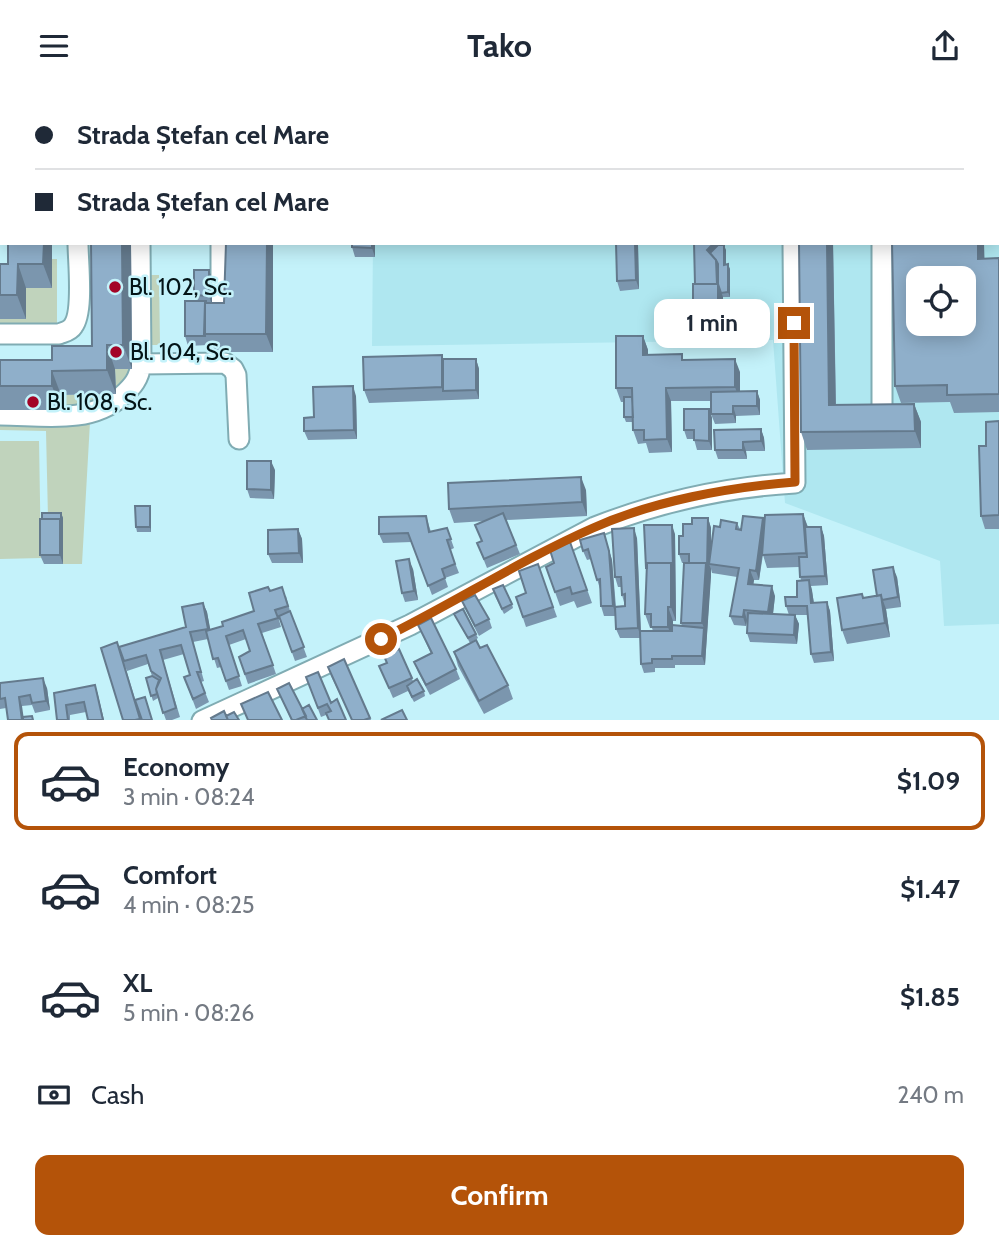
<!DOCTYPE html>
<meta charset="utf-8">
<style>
:root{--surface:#fff;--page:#f2f2f3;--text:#1f2937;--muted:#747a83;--line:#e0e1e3;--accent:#b45309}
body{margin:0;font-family:Cabin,sans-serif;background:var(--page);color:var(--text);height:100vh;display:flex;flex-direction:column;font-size:26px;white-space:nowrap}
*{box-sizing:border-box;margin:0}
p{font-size:23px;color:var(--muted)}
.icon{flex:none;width:38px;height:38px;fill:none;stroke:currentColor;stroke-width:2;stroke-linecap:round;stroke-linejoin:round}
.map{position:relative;height:629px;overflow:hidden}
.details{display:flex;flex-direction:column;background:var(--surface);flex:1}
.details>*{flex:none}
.hud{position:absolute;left:0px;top:0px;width:999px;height:154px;box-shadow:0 4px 18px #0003;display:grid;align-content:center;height:154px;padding:0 35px;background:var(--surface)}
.controls{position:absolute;left:906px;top:175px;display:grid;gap:14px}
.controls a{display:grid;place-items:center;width:70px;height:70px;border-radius:14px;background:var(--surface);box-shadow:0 4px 18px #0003;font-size:35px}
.end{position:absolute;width:32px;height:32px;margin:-16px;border:9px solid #b45309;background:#fff;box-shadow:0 0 0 4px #fff}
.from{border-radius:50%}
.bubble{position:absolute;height:49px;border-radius:14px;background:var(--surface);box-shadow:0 4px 18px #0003;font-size:23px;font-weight:800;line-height:49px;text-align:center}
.hud b{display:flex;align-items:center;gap:24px;height:66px;font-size:26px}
.hud b+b{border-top:2px solid var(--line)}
.hud i{width:18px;height:18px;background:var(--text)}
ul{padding:12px 0 0;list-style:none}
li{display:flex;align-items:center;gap:21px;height:98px;margin:0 14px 10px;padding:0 21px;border:4px solid transparent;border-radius:14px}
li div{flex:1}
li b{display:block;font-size:26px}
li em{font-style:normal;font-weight:800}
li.current{border-color:var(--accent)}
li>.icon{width:63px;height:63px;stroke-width:1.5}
.pay{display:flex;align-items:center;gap:18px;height:77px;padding:0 35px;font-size:26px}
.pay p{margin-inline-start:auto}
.action{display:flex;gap:14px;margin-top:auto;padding:14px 35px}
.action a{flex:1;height:80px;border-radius:14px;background:var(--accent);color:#fff;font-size:28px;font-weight:800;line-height:80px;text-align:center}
header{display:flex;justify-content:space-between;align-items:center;height:91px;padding:0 35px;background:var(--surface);font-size:32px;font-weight:800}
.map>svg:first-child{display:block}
</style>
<header><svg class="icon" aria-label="menu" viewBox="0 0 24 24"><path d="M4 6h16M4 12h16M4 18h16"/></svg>Tako<svg class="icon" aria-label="share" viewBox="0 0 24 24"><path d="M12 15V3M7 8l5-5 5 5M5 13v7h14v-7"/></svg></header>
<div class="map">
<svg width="999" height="630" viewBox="0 0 999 630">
<rect width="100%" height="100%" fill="#c4f2fa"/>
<path fill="#afe7f0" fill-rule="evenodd" d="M375 0H999V533L944 535 940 470 785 412 773 249 372 255 373 152H998V2ZM919 187H964V233H919Z"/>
<path fill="#c0d3bc" d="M130 152 133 277 135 278C130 329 35 320 0 320L60 319 61 304 116 303 115 278H132Z
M52 168H57V232H0V228H26V197Z
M147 184H159L160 254H148Z
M0 331H90L82 473H63L48 427 46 340 0 339Z
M0 350H39L41 467 0 468Z"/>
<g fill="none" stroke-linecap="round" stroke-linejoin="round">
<defs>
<path id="minor" d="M170 0V2
M865 0 866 2
M140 2V0
M792 2V0
M955 2V0
M221 152V224
M0 243H59C64 241 70 240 73 235 84 221 78 171 78 152
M141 273 225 272 233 278 236 284 239 348
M882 315V152
M0 324C41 324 89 334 122 305 133 295 139 288 141 273L140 152
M202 630 410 534 595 436C659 411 727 396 795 392L793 152"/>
</defs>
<use href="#minor" stroke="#80acb3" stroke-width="23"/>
<use href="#minor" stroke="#fff" stroke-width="19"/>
</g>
<path fill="#7b96ae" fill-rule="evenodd" d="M0 0H64V2H2V6H0Z
M177 0H273V2H177Z
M873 0H943V2H873Z
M999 0V77H998V2Z
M0 45H2V100H0Z
M52 152V197H26V228H0V173H8Z
M91 152H131L132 278H115L116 303 61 304V319H0V269H52L92 255Z
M226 152H273V261H210L208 254 188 255 185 245 196 210 194 204 209 179 212 188V212H224Z
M278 152H298V154H278Z
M352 152H375V166H355L352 156Z
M616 152H640L641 154H638L639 198 620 200 617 190Z
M694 152H719V154L726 159V173L730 178V206H723V219L737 232V248H698L693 234 695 193Z
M799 152H833L836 314 914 313 921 331V357L807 359 801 341Z
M984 167H999V321L954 322 950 311 901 312 895 295Z
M643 245 648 259V263L684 269 740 281V300H757L760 309V324L736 325V332L715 333 711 323V310H671L672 361 649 362 646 352 638 353 633 339V331H626L624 326V311H621L616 297Z
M443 268H476L479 278V308L369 312 364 299Z
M356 305 357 348 308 349 304 340Z
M709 318 712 327V359H697L694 348H687L684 339Z
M999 330V438H985L981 425Z
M761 338 764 347 765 360H746L747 368H718L715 359Z
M275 379 274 408 250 407 247 398Z
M586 399 587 425 506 429 520 463 487 477 477 452 481 450 485 430 454 432 449 418Z
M151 420V441H137L136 436Z
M61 422 63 427V473H44L40 464Z
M803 423 808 436H821L824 445 828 494 811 495 814 512 827 511 830 520 834 570 814 572 811 563 808 524H795L799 533 797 553 750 551 747 542V529L746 535 734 534 730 525 737 486 712 482 711 478 705 574H675V577H655V581L644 582 641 573 640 547H620L616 538V525H604L601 515 600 498 591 468 587 469 583 460 604 442 612 469 616 516 625 515 622 504 621 496H618L615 486 637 447 641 540H653L652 537H650L645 523 647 480 646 477 675 443 676 530H673V534L682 535 681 532 684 472H682L679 463 683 445 692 433 708 427 711 437V456L720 436 737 432 740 438 764 430ZM763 464 767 477 799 476 801 490 797 506 786 515 789 524 773 523 775 505 753 494 754 489H759Z
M426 425 431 441 447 437 454 457 450 459 459 482 445 487 448 496 432 504 412 451 383 452 379 443Z
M298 438 302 448 303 472H272L268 463Z
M570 451 592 512 577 517 574 510 560 515 546 476 554 472Z
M538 473 557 526 526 536 516 506 526 502Z
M413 478 418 509 405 511 402 502Z
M897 486 901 516 886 518 890 546 847 553 842 539 863 507 877 505Z
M270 500 286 505 290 520 307 566 295 570 280 528 279 529 281 536 262 542 276 583 248 593 239 566 250 560 246 548 229 554 242 595 229 599 221 576 217 577 208 548 193 551 204 590 201 591 209 611 196 618 184 586 190 584 184 563 163 569 180 626 172 629H166L158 607 153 610 146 587 152 585 148 573 127 580 125 575 140 624 152 629H123L119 556 186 536 203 512 207 521 210 539 223 535 254 520Z
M494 503 512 513 513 517 504 523Z
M462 510 489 528 492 537 479 545 466 520Z
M454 523 476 543 478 547 470 552Z
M418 534 456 578 460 588 430 604 418 581 414 571 431 563Z
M480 557 508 594 513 608 484 623 458 575 454 561Z
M399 558 413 590 424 600 425 605 414 611 408 600 393 607 379 575 386 572Z
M344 568 371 629H352L331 585 328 576Z
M306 586 331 612 346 629 326 624 321 626Z
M0 592 47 597 50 619 35 622 32 614 22 615 8 629 6 617 0 618Z
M95 594 98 604 86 621 70 624V629H57L54 602Z
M277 598 302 618 317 629H291Z"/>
<path fill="#647a8d" d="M44 152H52V197L43 173Z
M122 152H131L132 278 123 254Z
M267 152H273V261L266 243Z
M372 152H375V166L372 157Z
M635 152H637L638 154 639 198 636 189Z
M714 152H719V159L712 167 707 159Z
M827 152H833L836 332 829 314Z
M978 152H984L985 185 978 168Z
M724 154 726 159V178L724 174Z
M716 169 720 178V198L723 206V232L718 219Z
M18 173 26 197V228L17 204Z
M728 173 730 178V206L728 201Z
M209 179 212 188V214L209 205Z
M732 218 737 232V248L732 234Z
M643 245 648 259V277L643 264Z
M107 254 115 278 116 303 107 279Z
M442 264 447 278 443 300 442 296Z
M476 268 479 278V308L476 299Z
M735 268 740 281V310L735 296Z
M52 280 61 304V319L52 295Z
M353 295 356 305 357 348 354 339Z
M666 297 671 310 672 361 667 348Z
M757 300 760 309V324L757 315Z
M914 313 921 331V357L915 340Z
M733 315 736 325V332L733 323Z
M709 318 712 327V359L709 350Z
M761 338 764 347 765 360 761 350Z
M743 351 746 360 747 368 743 359Z
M271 370 275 379 274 408 271 399Z
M581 386 586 399 587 425 582 411Z
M150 415 151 420V441L150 436Z
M61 422 63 427V473L60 464V428Z
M803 423 808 437 811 475 806 462Z
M708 427 711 437V473H709L711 478V486L705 574 702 565 704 537 702 532Z
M763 427 766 437 759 489 756 480Z
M672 434 675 443 676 530 671 516Z
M821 436 824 445 828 494 825 485Z
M634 437 637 447 641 547 638 537Z
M298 438 302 448 303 472 299 462Z
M604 442 612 469 616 525 613 515Z
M409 468 413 478 418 509 414 500Z
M893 476 897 486 901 516 898 506Z
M750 479 754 489 752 502 748 493Z
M809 489 812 499 815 521 811 512Z
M772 495 775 505 772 531 768 521Z
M881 504 886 518 890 546 885 532Z
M827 511 830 520 834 570 831 561Z
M203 512 207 521 212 547 208 538Z
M668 516 673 530V550L668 536Z
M744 519 747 529 746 535 743 526Z
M795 524 799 533 797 553 794 544Z
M43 587 47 597 50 619 46 610Z
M95 594 98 604 104 629H103Z
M19 606 22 615 24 629H22Z"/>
<path fill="#8fafca" stroke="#647a8d" stroke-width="2" fill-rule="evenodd" d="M16 0H55V2H16Z
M74 0H121V1H74Z
M288 0H311L310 2H287Z
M592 0H620V2H592Z
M956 0H999V59H998V2H956Z
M0 45H2V76H0Z
M8 152H44L43 173H18L17 204H0V173H8Z
M91 152H122L123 254H107V279L52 280V295H0V269H52V255H92Z
M226 152H267L266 243H204L205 212H224Z
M352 152H372V157L352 156Z
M616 152H635L636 189 617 190Z
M694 152H714L707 159 716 169 717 193H695Z
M799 152H827L829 314 914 313 915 340 801 341Z
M892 152H978V168L999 167V303L947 304V294L895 295ZM919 187H964V233H919Z
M718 154H724V174L728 173V201L721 202 718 193V173L716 169 710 162Z
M194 179H209V205L194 204Z
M693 193H718V219L732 218V234H693Z
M185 210H206V212H205V245H185Z
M616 245H643V264L682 263V269L735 268V296L666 297 667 348 644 349V339H633L632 297H616Z
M442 264V296L364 299 363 266Z
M443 268H476V299L443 300Z
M353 295 354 339 304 340V327L314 326 313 296Z
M757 300V315H733V323H711V301Z
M624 306H632L633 326H624Z
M684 318H709V350L694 349V339H684Z
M999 330V424L981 425 979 355H986V331Z
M761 338V350L743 351V359H715L714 339Z
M247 370H271V399L247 398Z
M581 386 582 411 449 418 448 392Z
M135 415H150V436H136Z
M42 422H61V432L60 428H42Z
M503 422 516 454 484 468 477 452 482 450 475 434Z
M803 423 806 462 762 464 765 424Z
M426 425 429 441 447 437 451 448 447 449 455 473 442 478 445 487 428 495 408 442 379 443V426Z
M743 425 763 427 756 480 750 479 748 493 772 495 768 521 744 519 743 526 730 525 739 477 709 473 714 435 720 436 721 429 737 432 736 438 741 439Z
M692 427H708L707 476 706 472H689V463H679V445H683V433H692Z
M40 428H60V464H40Z
M644 434H672L673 476 671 472H647V477H646Z
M805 436H821L825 485 800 486 799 466H807Z
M634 437 638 537 616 538 615 516 625 515V503L622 504 621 486H615L612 438Z
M298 438 299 462 268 463V439Z
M604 442 609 460 613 515H601L600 488 597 489 588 458 583 460 580 449Z
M570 451 587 499 572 503 570 496 555 501 546 476 554 472 550 459Z
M409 468 414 500 402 502 396 470Z
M647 472H671V516H668V536H651V523H645Z
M684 472H706L702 532H681Z
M538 473 553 516 523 526 516 506 526 502 519 480Z
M893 476 898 506 882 509 881 504 877 505 873 479Z
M809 489 811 512 827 511 831 561 811 563 807 515H786L785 506H797V490Z
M503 494 512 513 502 518 493 498Z
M268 496 270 500 282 496 288 515 275 519 278 527 258 533 273 574 245 583 239 566 250 560 243 539 226 545 239 585 226 590 218 567 213 568 206 540 223 535 222 531 254 520 249 502Z
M862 503 863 507 881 504 885 532 842 539 837 507Z
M475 504 489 528 475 535 462 510Z
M203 512 208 538 190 541 201 581H197L205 602 193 608 184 586 190 584 181 554 160 559 176 617 163 622 156 598 161 587 151 580 146 564 124 570 119 556 186 536 182 516Z
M463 518 476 543 468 547 454 523Z
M290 520 304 556 292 561 279 525Z
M748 522 795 524 794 544 747 542Z
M431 527 456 578 426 594 414 571 432 562 418 534Z
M672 534 704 537 702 565H672V568H652V572L641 573 640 540H672Z
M476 549 480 557 487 554 508 594 479 610 454 561Z
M117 551 140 628 135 629H123L101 557Z
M399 558 412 587 389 597 379 575 387 572 384 565Z
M344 568 370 627 364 629H352L328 576Z
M318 581 331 612 337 608 346 629H329L326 622 331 620 327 613 318 617 306 586Z
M152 585 159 589 156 598 157 603 151 605 146 587Z
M43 587 46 610 32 612 30 604 19 606 22 629H8L5 607 0 608V592Z
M417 588 424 600 412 606 407 595Z
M289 592 306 625 296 629H292L277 598Z
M95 594 103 629H88L84 611 66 614 68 629H57L54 602Z
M268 601 282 629H248L241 613Z
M145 606 152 629H142L135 609Z
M309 614 317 629H307L302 618Z
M402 619 407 629H381Z
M224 620 228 629H212L211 627Z
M234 621 239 629H228L226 625Z
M32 625 33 629H23V626Z"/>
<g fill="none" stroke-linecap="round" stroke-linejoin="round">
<path stroke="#b45309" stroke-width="9" d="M381 548C453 513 520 469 593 437 653 410 730 396 795 391L794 232"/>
</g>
<g fill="#a30426" stroke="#c4f2fa" stroke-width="2.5">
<circle cx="115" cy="196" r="7"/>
<circle cx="116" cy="261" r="7"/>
<circle cx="33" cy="311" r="7"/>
</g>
<g text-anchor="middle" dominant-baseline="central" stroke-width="5" stroke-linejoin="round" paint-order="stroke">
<g font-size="23" fill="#041417" stroke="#c4f2fa" text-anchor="start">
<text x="129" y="196">Bl. 102, Sc.</text>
<text x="130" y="261">Bl. 104, Sc.</text>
<text x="47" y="311">Bl. 108, Sc.</text>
</g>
</g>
</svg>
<div class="controls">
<a><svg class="icon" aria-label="locate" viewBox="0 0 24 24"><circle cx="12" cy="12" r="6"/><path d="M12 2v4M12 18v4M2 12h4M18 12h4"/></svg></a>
</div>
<i class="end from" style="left:381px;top:548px"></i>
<i class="end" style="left:794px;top:232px"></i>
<div class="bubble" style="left:654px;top:208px;width:116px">1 min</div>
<div class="hud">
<b><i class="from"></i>Strada Ștefan cel Mare</b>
<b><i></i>Strada Ștefan cel Mare</b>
</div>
</div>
<section class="details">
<ul>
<li class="current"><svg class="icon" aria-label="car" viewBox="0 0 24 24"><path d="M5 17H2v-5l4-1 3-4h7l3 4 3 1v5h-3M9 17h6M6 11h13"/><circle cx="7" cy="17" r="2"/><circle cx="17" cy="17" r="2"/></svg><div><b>Economy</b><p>3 min · 08:24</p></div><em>$1.09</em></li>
<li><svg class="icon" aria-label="car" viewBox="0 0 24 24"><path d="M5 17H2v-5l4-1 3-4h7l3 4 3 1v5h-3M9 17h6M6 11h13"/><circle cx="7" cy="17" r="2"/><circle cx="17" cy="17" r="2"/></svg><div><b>Comfort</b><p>4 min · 08:25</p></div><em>$1.47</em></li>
<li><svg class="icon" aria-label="car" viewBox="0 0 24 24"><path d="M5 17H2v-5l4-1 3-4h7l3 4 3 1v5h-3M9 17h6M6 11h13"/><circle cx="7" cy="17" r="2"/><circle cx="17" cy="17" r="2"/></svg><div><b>XL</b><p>5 min · 08:26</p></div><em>$1.85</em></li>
</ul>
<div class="pay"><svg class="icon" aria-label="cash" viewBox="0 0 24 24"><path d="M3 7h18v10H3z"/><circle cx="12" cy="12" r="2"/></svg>Cash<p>240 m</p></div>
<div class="action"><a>Confirm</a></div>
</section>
